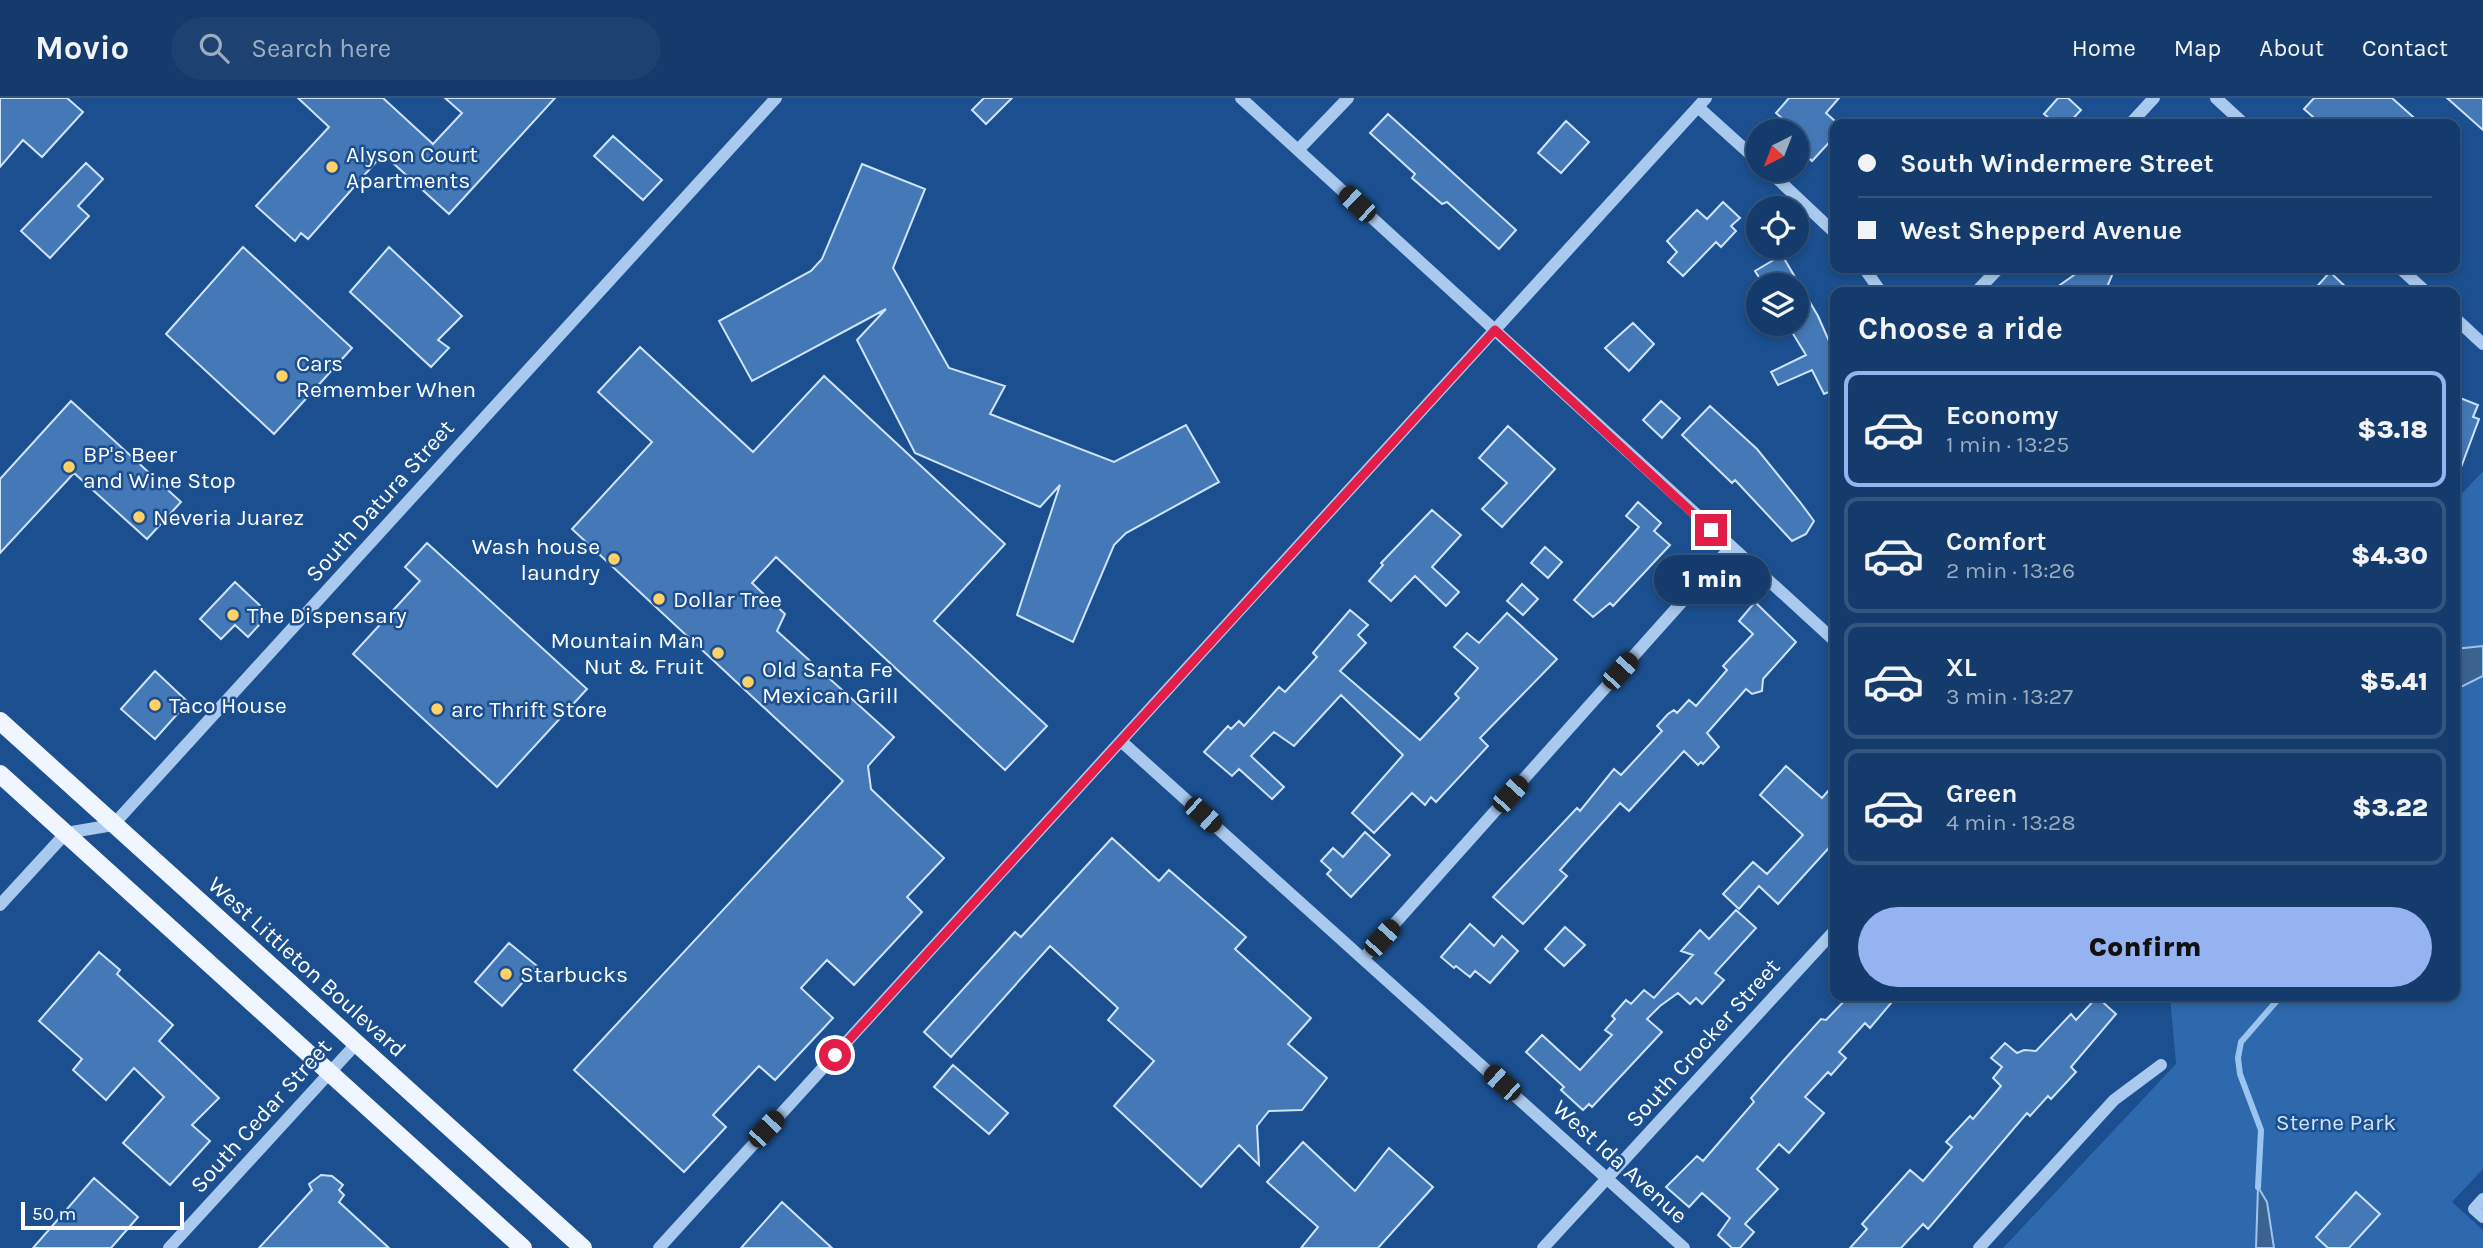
<!DOCTYPE html>
<meta charset="utf-8">
<style>
:root{--surface:#143b6b;--page:#1d4271;--text:#f1f3f6;--muted:#9dadc1;--line:#33557e;--accent:#95b2f1}
body{margin:0;font-family:Karla,sans-serif;background:var(--page);color:var(--text);height:100vh;display:flex;flex-direction:column;font-size:26px;white-space:nowrap}
*{box-sizing:border-box;margin:0}
p{font-size:23px;color:var(--muted)}
.icon{flex:none;width:38px;height:38px;fill:none;stroke:currentColor;stroke-width:2;stroke-linecap:round;stroke-linejoin:round}
.map{position:relative;flex:1;overflow:hidden}
.sheet{position:absolute;left:1830px;top:189px;width:630px;height:714px;display:flex;flex-direction:column;background:var(--surface);border-radius:14px;box-shadow:0 4px 10px #0003,0 0 0 2px var(--line)}
.sheet>*{flex:none}
.top-card{position:absolute;left:1830px;top:21px;width:630px;height:154px;border-radius:14px;box-shadow:0 4px 10px #0003,0 0 0 2px var(--line);display:grid;align-content:center;height:154px;padding:0 28px;background:var(--surface)}
.needle{width:46px;rotate:222deg}
.tools{position:absolute;left:1746px;top:21px;display:grid;gap:14px}
.tools a{display:grid;place-items:center;width:63px;height:63px;border-radius:50%;background:var(--surface);box-shadow:0 4px 10px #0003,0 0 0 2px var(--line);font-size:35px}
.scale{position:absolute;left:21px;bottom:18px;width:163px;box-sizing:border-box;padding-left:7px;border:4px solid #fff;border-top:0;font-size:19px;line-height:24px;white-space:nowrap;color:#fff;-webkit-text-stroke:5px #1b4f8f;paint-order:stroke}
.end{position:absolute;width:32px;height:32px;margin:-16px;border:9px solid #e11d48;background:#fff;box-shadow:0 0 0 4px #fff}
.from{border-radius:50%}
.bubble{position:absolute;height:49px;border-radius:24px;background:var(--surface);box-shadow:0 4px 10px #0003,0 0 0 2px var(--line);font-size:23px;font-weight:800;line-height:49px;text-align:center}
.car{position:absolute;width:21px;height:42px;margin:-21px -10px;border-radius:9px;box-shadow:0 0 5px 2px #0007;background:linear-gradient(#222 24%,#8ab4d8 0 40%,#222 0 76%,#8ab4d8 0 86%,#222 0)}
.top-card b{display:flex;align-items:center;gap:24px;height:66px;font-size:26px}
.top-card b+b{border-top:2px solid var(--line)}
.top-card i{width:18px;height:18px;background:var(--text)}
ul{padding:0;list-style:none}
li{display:flex;align-items:center;gap:21px;height:116px;margin:0 14px 10px;padding:0 14px;border:4px solid var(--line);border-radius:14px}
li div{flex:1}
li b{display:block;font-size:26px}
li em{font-style:normal;font-weight:800}
li.current{border-color:var(--accent)}
li>.icon{width:63px;height:63px;stroke-width:1.5}
h2{padding:0 28px;font-size:32px;line-height:84px}
.action{display:flex;gap:14px;margin-top:auto;padding:14px 28px}
.action a{flex:1;height:80px;border-radius:42px;background:var(--accent);color:#111;font-size:28px;font-weight:800;line-height:80px;text-align:center}
header{display:flex;align-items:center;gap:42px;box-sizing:border-box;height:98px;padding:0 35px;background:var(--surface);border-bottom:2px solid var(--line)}
header strong{font-size:33px}
nav{display:flex;gap:38px;margin-inline-start:auto;font-size:24px}
.search{width:490px;height:63px;background:var(--page);display:flex;align-items:center;gap:18px;box-sizing:border-box;padding:0 24px;border-radius:38px;color:var(--muted);font-size:26px}
.map>svg:first-child{display:block}
</style>
<header>
<strong>Movio</strong>
<div class="search"><svg class="icon" aria-label="search" viewBox="0 0 24 24"><circle cx="10" cy="10" r="6"/><path d="M15 15l6 6"/></svg>Search here</div>
<nav><a>Home</a><a>Map</a><a>About</a><a>Contact</a></nav>
</header>
<div class="map">
<svg width="2483" height="1150" viewBox="0 0 2483 1150">
<rect width="100%" height="100%" fill="#1b4f8f"/>
<path fill="#2e69ad" d="M2483 373V1071L2452 1104 2483 1132V1150H2003L2176 966 2170 898H2455V403Z"/>
<path fill="#3c6290" stroke="#9cc4f0" stroke-width="2" d="M2483 548V578L2455 592V551Z
M2258 1089 2267 1104 2274 1150H2256Z"/>
<g fill="none" stroke-linecap="round" stroke-linejoin="round">
<path stroke="#9cc4f0" stroke-width="6" d="M2258 1089 2261 1032 2240 976 2238 960 2241 944 2281 898"/>
</g>
<path fill="#4478b7" stroke="#cfe3fa" stroke-width="2" d="M0 0H67L83 14 42 59 23 42 0 69Z
M298 0H383L433 46 462 15 445 0H555L449 116 383 56 308 141 301 135 295 143 256 108 329 29Z
M984 0H1012L986 26 972 12Z
M1789 0H1839L1826 15 1836 24V37L1812 63 1797 50V33L1776 15Z
M2058 0H2068L2081 12 2068 26H2056L2044 16Z
M2314 0H2392L2421 26H2321L2304 11Z
M2447 0H2483V32Z
M1388 16 1516 132 1499 151 1447 104 1442 106 1412 80 1415 76 1370 35Z
M1566 23 1589 44 1561 75 1538 55Z
M613 38 662 82 643 102 594 58Z
M86 65 103 81 78 108 89 118 50 160 21 133Z
M862 66 925 91 893 170 949 270 1005 288 990 316 1114 364 1186 327 1219 384 1126 435 1114 447 1073 544 1017 517 1060 387 1040 409 915 355 857 242 886 211 752 283 719 223 811 173 822 161Z
M1723 104 1740 120 1731 128 1736 133 1721 149 1716 144 1683 178 1668 164 1677 154 1667 143 1697 112 1707 121Z
M243 149 352 250 274 336 166 236Z
M389 149 462 218 438 242 449 250 431 269 350 194Z
M1782 157 1818 218 1836 259V291L1824 296 1812 272 1778 287 1771 274 1806 257 1787 226H1797V187H1764L1755 173Z
M2069 170H2115L2105 194H2050L2074 177Z
M2330 174 2351 194H2312Z
M1633 225 1654 246 1629 273 1605 250Z
M640 249 753 354 824 278 1005 446 934 523 1047 628 1005 672 776 459 752 485 785 516 777 533 894 639 868 668 871 691 944 760 907 799 922 814 854 887 827 862 801 890 833 920 775 982 759 968 713 1017 726 1029 684 1074 574 972 843 683 572 431 652 344 598 294Z
M2455 298 2478 307 2473 319 2479 321 2457 380Z
M71 303 181 404 147 441 74 375 0 455V381Z
M1661 303 1680 320 1662 340 1643 322Z
M1710 308 1757 351 1800 404 1814 423 1806 436 1792 443 1735 382 1732 385 1682 337Z
M1508 328 1555 371 1502 429 1482 411 1507 385 1479 360Z
M1638 404 1661 425 1654 433 1670 447 1613 508 1610 505 1593 519 1574 502 1639 429 1626 418Z
M1432 412 1461 437 1432 469 1459 494 1446 508 1415 478 1391 503 1369 483 1383 467 1381 465Z
M427 445 587 591 497 689 353 556 420 483 405 469Z
M1545 449 1562 464 1548 480 1531 465Z
M235 484 269 516 248 539 235 527 221 541 200 521Z
M1522 486 1538 501 1523 517 1507 503Z
M1755 504 1796 544 1763 581 1762 593 1752 596 1746 591 1707 635 1719 649 1703 666 1701 664 1698 667 1684 653 1629 713 1620 705 1560 772 1567 778 1523 826 1493 799 1577 710 1580 713 1614 671 1621 677 1662 633 1657 628 1668 616 1674 612 1677 615 1689 602 1696 608 1727 572 1723 568 1753 536 1739 523Z
M1350 512 1368 527 1358 537 1366 545 1340 573 1420 642 1459 600 1455 596 1478 570 1454 549 1467 535 1479 545 1507 515 1557 561 1480 640 1488 648 1436 704 1431 699 1425 707 1412 695 1374 735 1352 715 1403 657 1341 597 1294 648 1274 634 1251 658 1284 689 1272 701 1239 671 1232 678 1204 654 1228 628 1231 631 1239 623 1244 628 1279 589 1285 594 1317 559 1313 555Z
M155 573 188 604 155 641 121 611Z
M1786 668 1822 700 1836 684V742L1778 806 1759 788 1739 811 1723 796 1753 764 1767 776 1803 737 1760 697Z
M1365 734 1390 757 1351 799 1327 776 1331 772 1321 763 1333 750 1343 759Z
M1112 740 1159 783 1169 772 1246 839 1235 851 1311 920 1288 946 1327 980 1302 1012 1269 1013 1257 1028 1259 1067 1239 1047 1201 1089 1114 1008 1154 963 1108 922 1118 910 1050 848 951 959 924 934 1015 834 1021 839Z
M1736 812 1756 830 1715 875 1724 882 1702 906 1696 900 1690 906 1678 895 1660 908 1647 921 1662 934 1592 1009 1589 1006 1583 1012 1561 992 1564 989 1526 954 1542 937 1580 972 1612 937 1605 932 1615 921 1612 918 1626 902 1631 906 1644 892 1654 900 1693 857 1681 853 1700 832 1709 841Z
M1470 826 1494 848 1502 838 1518 853 1490 885 1475 873 1470 879 1456 868 1454 870 1441 859Z
M1565 829 1585 847 1564 868 1545 851Z
M509 845 537 868 502 908 475 884Z
M99 854 120 872 117 876 173 927 159 943 219 1000 192 1027 210 1043 170 1087 123 1045 164 999 134 970 106 1002 73 972 82 961 39 923Z
M1849 898H1897L1870 930 1865 925 1839 954 1846 960 1831 977 1828 974 1805 999 1824 1015 1789 1055 1779 1046 1757 1071 1778 1091 1745 1126 1754 1134 1740 1150H1732L1718 1137 1730 1120 1702 1095 1689 1109 1666 1089 1697 1058 1703 1063 1754 1004 1751 1000 1784 962 1821 921 1826 922Z
M2097 899 2116 916 2071 969 2076 974 2051 1001 2048 998 2030 1018 2027 1015 1928 1131 1923 1126 1901 1150H1850L1867 1131 1862 1126 1910 1072 1923 1083 1952 1049 1946 1044 1970 1018 1973 1021 2001 988 1993 980 2002 969 1991 960 2005 945 2017 955 2024 952 2036 953 2071 916 2076 922Z
M953 967 1008 1015 989 1036 934 989Z
M1303 1044 1355 1093 1389 1050 1433 1089 1378 1150H1301L1318 1129 1267 1084Z
M321 1077 332 1078 343 1087 339 1092 344 1097 339 1104 389 1150H259L312 1092 309 1086Z
M94 1080 138 1119 111 1150H33Z
M2356 1094 2380 1116 2349 1150H2328L2316 1139Z
M782 1104 832 1150H741Z"/>
<g fill="none" stroke-linecap="round" stroke-linejoin="round">
<path stroke="#a9c9ee" stroke-width="12" d="M1241 0 1836 544
M2216 0 2244 26
M1698 9 1759 64
M2130 26 2154 0
M1298 52 1348 0
M1768 72 1836 136
M1864 170 1881 194
M2400 170 2426 194
M1976 194 1999 170
M2455 220 2483 246
M1122 644 1684 1150
M0 807 66 735 113 727 776 0
M1363 861 1730 450
M2483 1101 2474 1111 2483 1119
M169 1150 356 946
M659 1150 1706 0
M1543 1150 1836 831
M1979 1150 2114 1002 2161 967"/>
<path stroke="#f0f6ff" stroke-width="18" d="M0 623 583 1150
M0 676 523 1150"/>
</g>
<g fill="none" stroke-linecap="round" stroke-linejoin="round">
<path stroke="#e11d48" stroke-width="9" d="M835 957 1495 232 1711 432"/>
</g>
<g fill="#ffd166" stroke="#1b4f8f" stroke-width="2.5">
<circle cx="332" cy="69" r="7"/>
<circle cx="282" cy="278" r="7"/>
<circle cx="69" cy="369" r="7"/>
<circle cx="139" cy="419" r="7"/>
<circle cx="614" cy="461" r="7"/>
<circle cx="659" cy="501" r="7"/>
<circle cx="233" cy="517" r="7"/>
<circle cx="718" cy="555" r="7"/>
<circle cx="748" cy="584" r="7"/>
<circle cx="155" cy="607" r="7"/>
<circle cx="437" cy="611" r="7"/>
<circle cx="506" cy="876" r="7"/>
</g>
<g text-anchor="middle" dominant-baseline="central" stroke-width="5" stroke-linejoin="round" paint-order="stroke">
<g font-size="23" fill="#fff" stroke="#1b4f8f" text-anchor="start">
<text x="346" y="56">Alyson Court<tspan x="346" dy="26">Apartments</tspan></text>
<text x="296" y="265">Cars<tspan x="296" dy="26">Remember When</tspan></text>
<text x="83" y="356">BP's Beer<tspan x="83" dy="26">and Wine Stop</tspan></text>
<text x="153" y="419">Neveria Juarez</text>
<text x="600" y="448" text-anchor="end">Wash house<tspan x="600" dy="26">laundry</tspan></text>
<text x="673" y="501">Dollar Tree</text>
<text x="247" y="517">The Dispensary</text>
<text x="704" y="542" text-anchor="end">Mountain Man<tspan x="704" dy="26">Nut &amp; Fruit</tspan></text>
<text x="762" y="571">Old Santa Fe<tspan x="762" dy="26">Mexican Grill</tspan></text>
<text x="169" y="607">Taco House</text>
<text x="451" y="611">arc Thrift Store</text>
<text x="520" y="876">Starbucks</text>
</g>
<g font-size="23" fill="#fff" stroke="#1b4f8f">
<text transform="translate(380 403) rotate(-48)">South Datura Street</text>
<text transform="translate(307 869) rotate(42)">West Littleton Boulevard</text>
<text transform="translate(1703 945) rotate(-48)">South Crocker Street</text>
<text transform="translate(261 1018) rotate(-48)">South Cedar Street</text>
<text transform="translate(1620 1064) rotate(42)">West Ida Avenue</text>
</g>
<g font-size="23" fill="#cfe3fa" stroke="#1b4f8f">
<text x="2336" y="1024">Sterne Park</text>
</g>
</g>
</svg>
<div class="tools">
<a><svg class="needle" viewBox="-14 -14 28 28"><path d="M0-13l5 13h-10z" fill="#e53935"/><path d="M0 13l5-13h-10z" fill="#9dadc1"/></svg></a>
<a><svg class="icon" aria-label="locate" viewBox="0 0 24 24"><circle cx="12" cy="12" r="6"/><path d="M12 2v4M12 18v4M2 12h4M18 12h4"/></svg></a>
<a><svg class="icon" aria-label="layers" viewBox="0 0 24 24"><path d="M12 4l9 5-9 5-9-5zM3 14l9 5 9-5"/></svg></a>
</div>
<div class="scale">50 m</div>
<i class="end from" style="left:835px;top:957px"></i>
<i class="end" style="left:1711px;top:432px"></i>
<div class="bubble" style="left:1654px;top:457px;width:116px">1 min</div>
<i class="car" style="left:1357px;top:106px;rotate:313deg"></i>
<i class="car" style="left:1620px;top:573px;rotate:42deg"></i>
<i class="car" style="left:1510px;top:696px;rotate:42deg"></i>
<i class="car" style="left:1203px;top:717px;rotate:132deg"></i>
<i class="car" style="left:1382px;top:840px;rotate:42deg"></i>
<i class="car" style="left:1502px;top:985px;rotate:312deg"></i>
<i class="car" style="left:766px;top:1031px;rotate:43deg"></i>
<div class="top-card">
<b><i class="from"></i>South Windermere Street</b>
<b><i></i>West Shepperd Avenue</b>
</div>
<section class="sheet">
<h2>Choose a ride</h2>
<ul>
<li class="current"><svg class="icon" aria-label="car" viewBox="0 0 24 24"><path d="M5 17H2v-5l4-1 3-4h7l3 4 3 1v5h-3M9 17h6M6 11h13"/><circle cx="7" cy="17" r="2"/><circle cx="17" cy="17" r="2"/></svg><div><b>Economy</b><p>1 min · 13:25</p></div><em>$3.18</em></li>
<li><svg class="icon" aria-label="car" viewBox="0 0 24 24"><path d="M5 17H2v-5l4-1 3-4h7l3 4 3 1v5h-3M9 17h6M6 11h13"/><circle cx="7" cy="17" r="2"/><circle cx="17" cy="17" r="2"/></svg><div><b>Comfort</b><p>2 min · 13:26</p></div><em>$4.30</em></li>
<li><svg class="icon" aria-label="car" viewBox="0 0 24 24"><path d="M5 17H2v-5l4-1 3-4h7l3 4 3 1v5h-3M9 17h6M6 11h13"/><circle cx="7" cy="17" r="2"/><circle cx="17" cy="17" r="2"/></svg><div><b>XL</b><p>3 min · 13:27</p></div><em>$5.41</em></li>
<li><svg class="icon" aria-label="car" viewBox="0 0 24 24"><path d="M5 17H2v-5l4-1 3-4h7l3 4 3 1v5h-3M9 17h6M6 11h13"/><circle cx="7" cy="17" r="2"/><circle cx="17" cy="17" r="2"/></svg><div><b>Green</b><p>4 min · 13:28</p></div><em>$3.22</em></li>
</ul>
<div class="action"><a>Confirm</a></div>
</section>
</div>
